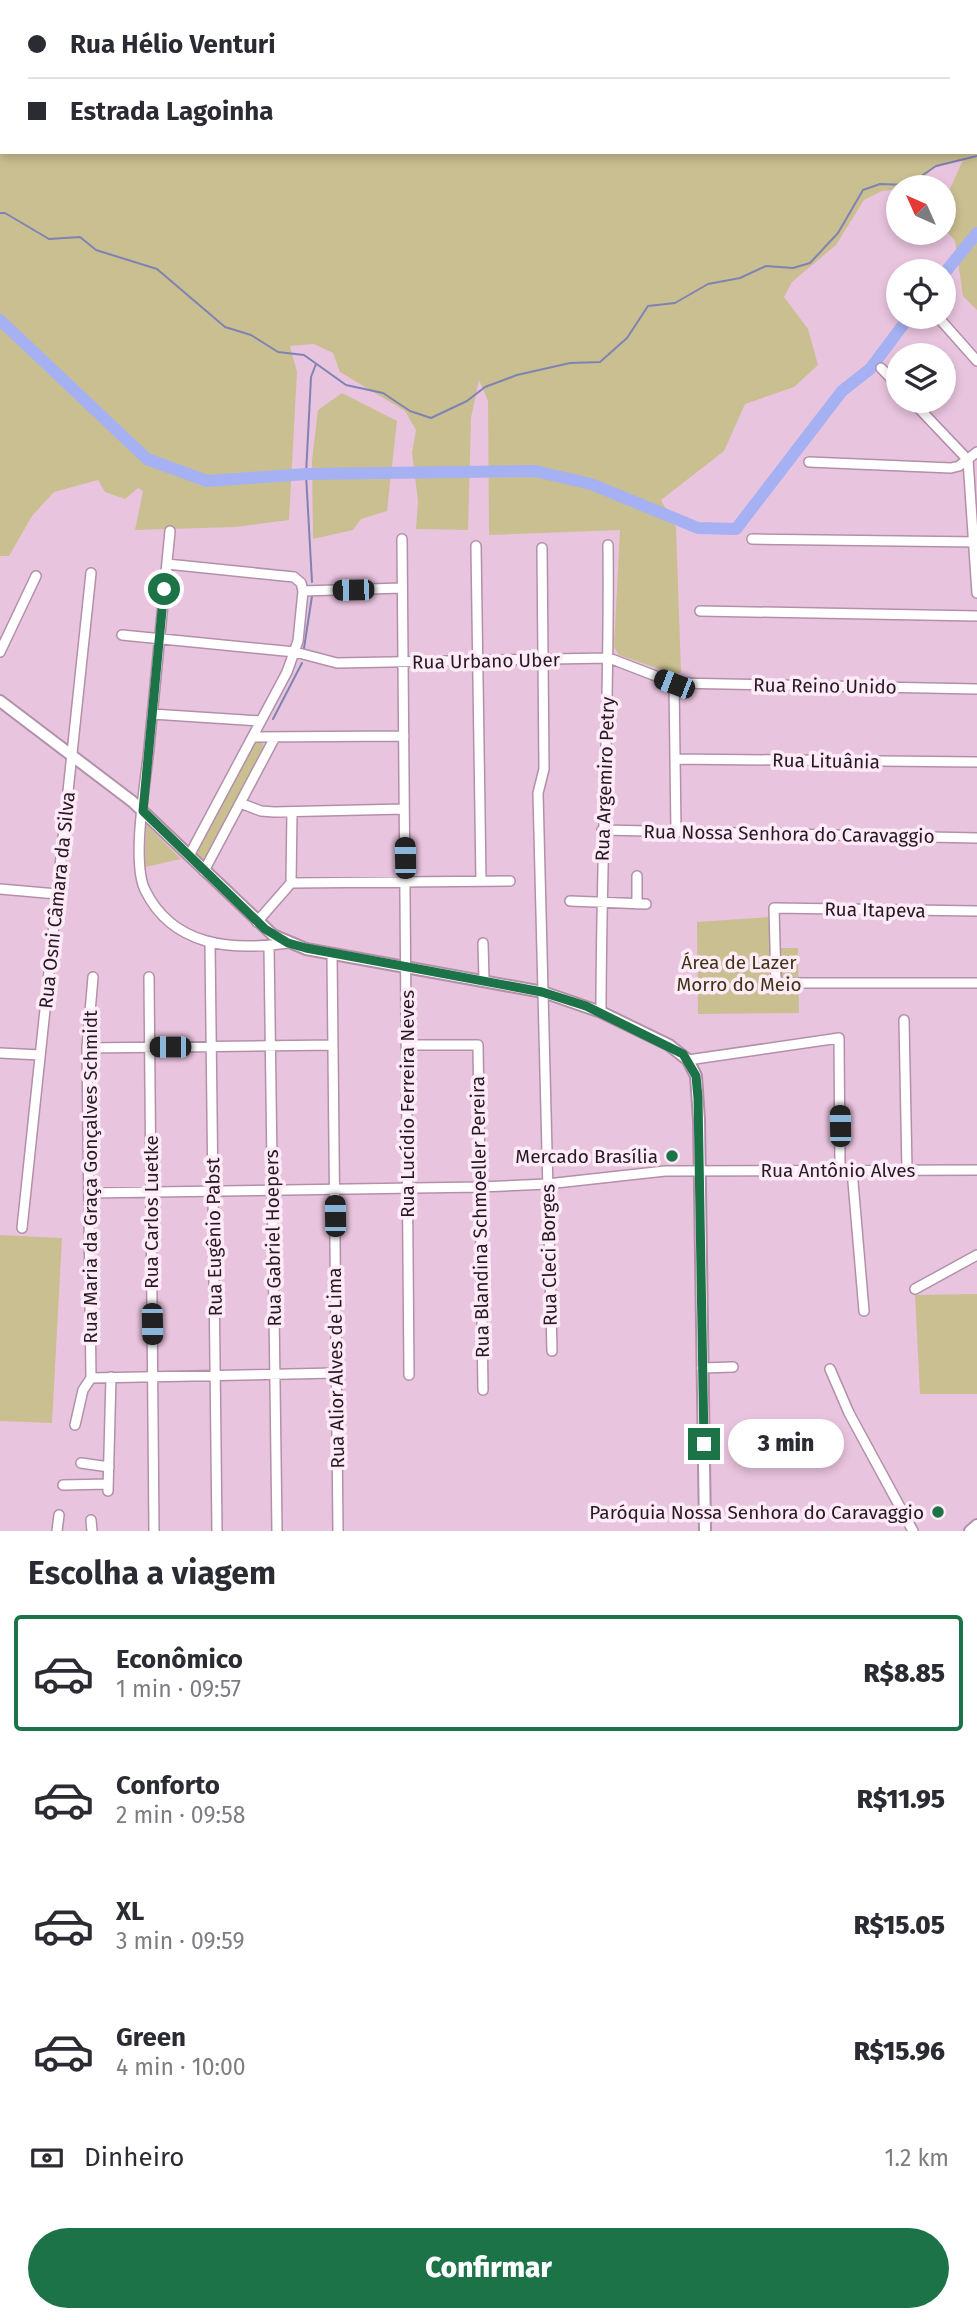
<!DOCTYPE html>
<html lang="pt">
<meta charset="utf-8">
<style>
:root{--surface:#fff;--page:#f7f7f7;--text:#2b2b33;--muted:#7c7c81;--line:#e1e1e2;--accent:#1b7347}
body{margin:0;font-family:"Fira Sans",sans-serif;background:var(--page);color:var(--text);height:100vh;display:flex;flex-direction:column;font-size:26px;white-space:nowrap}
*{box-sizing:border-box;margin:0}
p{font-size:23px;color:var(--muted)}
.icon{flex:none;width:38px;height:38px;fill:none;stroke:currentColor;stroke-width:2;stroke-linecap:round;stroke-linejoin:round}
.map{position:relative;height:1531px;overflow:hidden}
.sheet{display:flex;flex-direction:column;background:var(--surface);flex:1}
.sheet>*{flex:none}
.hud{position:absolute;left:0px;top:0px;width:978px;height:154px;box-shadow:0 4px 10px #0003;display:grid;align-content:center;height:154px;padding:0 28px;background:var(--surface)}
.needle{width:46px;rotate:315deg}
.tools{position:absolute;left:886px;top:175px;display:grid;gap:14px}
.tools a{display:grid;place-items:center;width:70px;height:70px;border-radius:50%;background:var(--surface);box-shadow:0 4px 10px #0003;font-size:35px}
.end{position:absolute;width:32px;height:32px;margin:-16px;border:9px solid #1b7347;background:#fff;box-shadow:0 0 0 4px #fff}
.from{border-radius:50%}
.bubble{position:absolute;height:49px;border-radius:24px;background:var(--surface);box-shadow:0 4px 10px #0003;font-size:23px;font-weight:800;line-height:49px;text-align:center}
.car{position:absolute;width:21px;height:42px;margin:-21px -10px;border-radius:9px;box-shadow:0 0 5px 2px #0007;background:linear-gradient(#222 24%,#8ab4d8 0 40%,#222 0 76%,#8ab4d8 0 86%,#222 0)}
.hud b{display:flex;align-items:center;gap:24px;height:66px;font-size:26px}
.hud b+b{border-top:2px solid var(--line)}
.hud i{width:18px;height:18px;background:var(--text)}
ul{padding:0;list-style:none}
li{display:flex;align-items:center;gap:21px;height:116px;margin:0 14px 10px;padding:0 14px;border:4px solid transparent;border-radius:7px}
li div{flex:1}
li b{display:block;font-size:26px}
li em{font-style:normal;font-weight:800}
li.selected{border-color:var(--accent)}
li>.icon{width:63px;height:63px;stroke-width:1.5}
h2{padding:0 28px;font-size:32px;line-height:84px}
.pay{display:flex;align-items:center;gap:18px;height:77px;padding:0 28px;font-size:26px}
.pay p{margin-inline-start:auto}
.cta{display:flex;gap:14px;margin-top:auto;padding:14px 28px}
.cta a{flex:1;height:80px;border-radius:42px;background:var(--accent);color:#fff;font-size:28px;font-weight:800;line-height:80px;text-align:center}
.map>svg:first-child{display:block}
</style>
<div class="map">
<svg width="977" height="1531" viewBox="0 0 977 1531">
<rect width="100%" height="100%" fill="#e9c4de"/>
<path fill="#cabf91" d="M276 0H977V310L963 296 955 241 943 227V204L963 160 933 168 916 187 882 191 864 200 836 245 792 282 784 297 808 329 818 365 794 387 745 404 724 451 661 500 676 527 681 672 676 675 619 655 614 647 620 530 489 535 488 401 479 380 471 418 468 530 416 529 418 501 412 453 416 430 405 411 340 372 333 353 314 344 290 346 297 372 289 520 235 527 135 530 143 491 138 488 125 499 105 492 98 480 54 492 32 516 9 556H0V67L2 152H976V2Z
M342 393 397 421 387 511 361 519 353 530 313 539 312 460 318 410Z
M259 742 263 743 264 750 205 861 200 859 195 852 255 743Z
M146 824 181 859 145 867Z
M771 917 773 948H798L799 1013 698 1014 697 922Z
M0 1235 62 1238 52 1423 0 1421Z
M977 1294V1394H920L915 1295Z"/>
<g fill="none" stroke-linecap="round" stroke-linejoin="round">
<path stroke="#7f83b4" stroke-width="2" d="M0 213H5L49 239 80 237 96 250 157 269 225 327 251 335 278 352 304 355 346 385 383 393 410 411 431 418 467 401 485 387 517 375 570 363 600 362 627 338 648 306 675 303 708 284 740 278 766 266 793 268 810 263 838 233 863 190 880 184 908 185 936 166 977 156
M312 582 306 474 311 377 316 364
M304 648 312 596
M273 719 302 663"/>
<path stroke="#a5b1f2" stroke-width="12" d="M943 275 977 233
M0 320 147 459 207 481 306 474 535 471 591 484 698 528 736 529 842 391 870 369 909 317"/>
<defs>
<path id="minor" d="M938 317 977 361
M881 368 898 386
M912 401 968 460
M968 460 977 593
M809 462 951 468 959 466 977 452
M170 531C163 603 156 675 149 748 146 781 131 861 145 890 173 947 232 951 288 943
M402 539 409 1375
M752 539 977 542
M476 546 481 881
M542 548 544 769 538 793 552 1351
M167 564 294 577 301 583 303 591 298 641 287 672 189 856
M303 591 402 588
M700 611 977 616
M122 635 295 652 337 663 609 658 674 683 977 689
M0 652 36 576
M674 683 676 831
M152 714 261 721
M253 737 404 736
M675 759 977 762
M240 803 261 811 274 812 404 809
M602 830 977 838
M204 871 274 739
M637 876V904
M291 883 510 881
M0 889 57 894
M570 901 646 904
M977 911 774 908 776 983H977
M257 922 291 883 292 812
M483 943 484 980
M210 944 217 1531
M269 946 277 1531
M332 954 338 1531
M149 977 154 1531
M601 1012C601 856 610 701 608 545
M904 1020 907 1170
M407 1045H478L483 1390
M87 1048 333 1045
M0 1053 40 1055
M688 1060 839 1038 840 1170
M852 1170 864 1311
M89 1193 480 1187 547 1184 665 1171 977 1170
M22 1228 91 573
M915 1289 977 1255
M702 1368 733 1367
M830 1369 849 1413 913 1531
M91 1378 87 1048 93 977
M91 1378 336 1373
M75 1425 83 1390 91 1378
M81 1463 109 1467
M63 1485 108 1484
M108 1491 111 1377
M91 1520 92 1531
M57 1531 59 1515"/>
<path id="major" d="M0 701 133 802 273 935 306 949 543 992 601 1012 669 1045 688 1060 696 1076 699 1120 705 1531
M970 1531 977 1525"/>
</defs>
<use href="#minor" stroke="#b390a9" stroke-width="12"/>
<use href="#major" stroke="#b390a9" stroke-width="14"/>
<use href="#minor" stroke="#fff" stroke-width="9"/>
<use href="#major" stroke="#fff" stroke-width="10"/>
</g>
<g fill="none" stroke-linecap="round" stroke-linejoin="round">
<path stroke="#1b7347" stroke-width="9" d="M164 589 143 811 265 929 288 943 306 948 542 992 586 1006 683 1054 696 1076 698 1098 704 1444"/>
</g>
<g fill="#1b7347" stroke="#feebf8" stroke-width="2.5">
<circle cx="672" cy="1156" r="7"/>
<circle cx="938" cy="1512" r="7"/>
</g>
<g text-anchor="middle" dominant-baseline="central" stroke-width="7" stroke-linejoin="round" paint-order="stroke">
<g font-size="19" fill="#271923" stroke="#feebf8">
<text transform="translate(486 661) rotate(-1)">Rua Urbano Uber</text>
<text transform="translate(825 686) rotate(1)">Rua Reino Unido</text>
<text transform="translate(826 761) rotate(1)">Rua Lituânia</text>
<text transform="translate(605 779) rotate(-88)">Rua Argemiro Petry</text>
<text transform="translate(789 834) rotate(1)">Rua Nossa Senhora do Caravaggio</text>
<text transform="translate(57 900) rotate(-84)">Rua Osni Câmara da Silva</text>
<text transform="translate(875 910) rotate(1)">Rua Itapeva</text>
<text transform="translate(407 1104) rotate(-90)">Rua Lucídio Ferreira Neves</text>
<text x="838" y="1170">Rua Antônio Alves</text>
<text transform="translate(90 1177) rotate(-90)">Rua Maria da Graça Gonçalves Schmidt</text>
<text transform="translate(151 1212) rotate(-90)">Rua Carlos Luetke</text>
<text transform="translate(480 1217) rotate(-91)">Rua Blandina Schmoeller Pereira</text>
<text transform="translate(214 1237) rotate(-91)">Rua Eugênio Pabst</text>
<text transform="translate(273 1238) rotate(-91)">Rua Gabriel Hoepers</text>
<text transform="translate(549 1255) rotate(-91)">Rua Cleci Borges</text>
<text transform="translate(336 1368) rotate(-91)">Rua Alior Alves de Lima</text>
</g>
<g font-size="19" fill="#3c3514" stroke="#feebf8">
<text x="739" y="962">Área de Lazer<tspan x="739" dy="22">Morro do Meio</tspan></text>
</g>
<g font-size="19" fill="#271923" stroke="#feebf8" text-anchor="end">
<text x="658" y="1156">Mercado Brasília</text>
<text x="924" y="1512">Paróquia Nossa Senhora do Caravaggio</text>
</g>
</g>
</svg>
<div class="tools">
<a><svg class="needle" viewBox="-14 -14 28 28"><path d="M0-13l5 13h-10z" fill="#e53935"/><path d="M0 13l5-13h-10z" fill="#7c7c81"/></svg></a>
<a><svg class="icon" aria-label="locate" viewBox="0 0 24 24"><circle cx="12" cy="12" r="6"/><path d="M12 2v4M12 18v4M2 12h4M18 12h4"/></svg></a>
<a><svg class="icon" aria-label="layers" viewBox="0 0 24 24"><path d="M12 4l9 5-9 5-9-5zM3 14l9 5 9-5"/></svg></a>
</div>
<i class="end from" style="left:164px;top:589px"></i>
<i class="end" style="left:704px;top:1444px"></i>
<div class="bubble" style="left:728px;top:1419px;width:116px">3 min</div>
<i class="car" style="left:353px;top:590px;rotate:269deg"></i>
<i class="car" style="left:674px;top:684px;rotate:291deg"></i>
<i class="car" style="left:405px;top:858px;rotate:359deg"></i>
<i class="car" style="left:170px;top:1047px;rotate:270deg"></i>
<i class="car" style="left:840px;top:1126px;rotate:359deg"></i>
<i class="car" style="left:335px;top:1216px;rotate:359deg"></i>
<i class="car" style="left:152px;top:1324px;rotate:179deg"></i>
<div class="hud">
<b><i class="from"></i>Rua Hélio Venturi</b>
<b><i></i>Estrada Lagoinha</b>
</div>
</div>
<section class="sheet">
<h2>Escolha a viagem</h2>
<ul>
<li class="selected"><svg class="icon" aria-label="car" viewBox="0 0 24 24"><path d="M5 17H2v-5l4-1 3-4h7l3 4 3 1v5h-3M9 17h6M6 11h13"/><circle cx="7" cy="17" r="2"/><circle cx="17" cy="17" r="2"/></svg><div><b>Econômico</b><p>1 min · 09:57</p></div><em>R$8.85</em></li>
<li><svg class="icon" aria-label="car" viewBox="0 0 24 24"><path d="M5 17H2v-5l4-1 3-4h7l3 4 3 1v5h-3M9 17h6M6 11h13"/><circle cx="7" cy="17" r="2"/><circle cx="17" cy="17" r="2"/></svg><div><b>Conforto</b><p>2 min · 09:58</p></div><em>R$11.95</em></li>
<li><svg class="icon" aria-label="car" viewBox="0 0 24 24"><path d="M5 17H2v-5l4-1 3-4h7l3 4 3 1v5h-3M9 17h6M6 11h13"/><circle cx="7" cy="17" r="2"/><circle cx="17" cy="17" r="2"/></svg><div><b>XL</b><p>3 min · 09:59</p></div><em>R$15.05</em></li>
<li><svg class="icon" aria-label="car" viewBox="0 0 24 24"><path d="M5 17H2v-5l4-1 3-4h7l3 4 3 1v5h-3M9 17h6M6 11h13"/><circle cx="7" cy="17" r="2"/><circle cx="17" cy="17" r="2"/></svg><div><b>Green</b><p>4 min · 10:00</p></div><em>R$15.96</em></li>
</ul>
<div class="pay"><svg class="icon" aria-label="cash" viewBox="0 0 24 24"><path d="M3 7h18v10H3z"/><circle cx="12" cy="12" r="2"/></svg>Dinheiro<p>1.2 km</p></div>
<div class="cta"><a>Confirmar</a></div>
</section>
